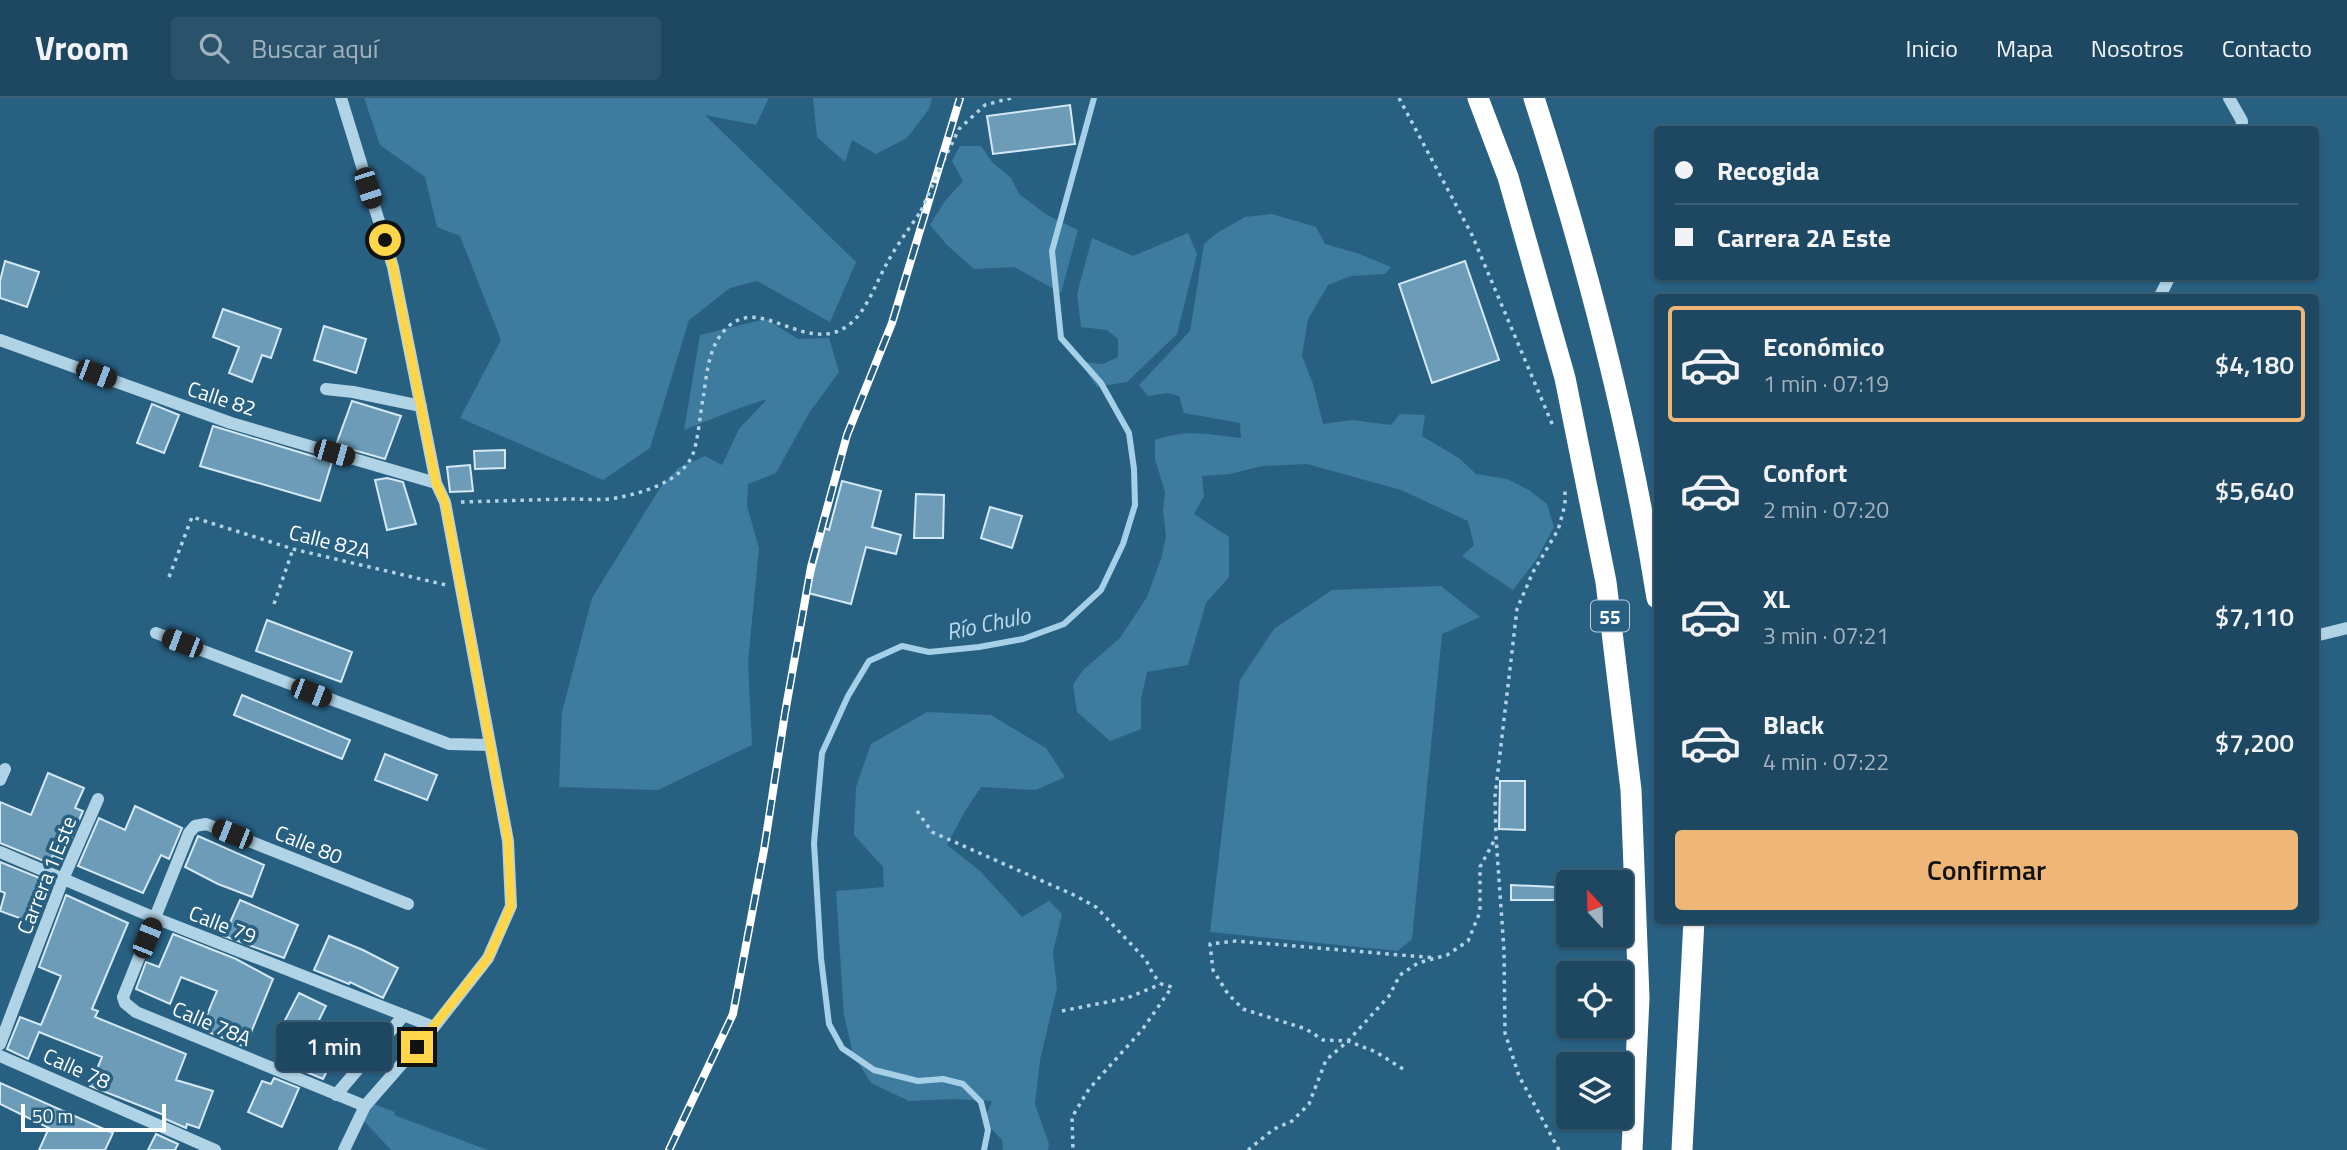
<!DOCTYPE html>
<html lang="es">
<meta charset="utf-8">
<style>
:root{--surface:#1e4862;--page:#2b526b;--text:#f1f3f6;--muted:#a1b2be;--line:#3c6077;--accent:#eeb677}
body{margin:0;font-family:"Titillium Web",sans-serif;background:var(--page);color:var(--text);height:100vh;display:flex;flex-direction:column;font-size:26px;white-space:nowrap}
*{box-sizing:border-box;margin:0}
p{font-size:23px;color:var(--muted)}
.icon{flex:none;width:38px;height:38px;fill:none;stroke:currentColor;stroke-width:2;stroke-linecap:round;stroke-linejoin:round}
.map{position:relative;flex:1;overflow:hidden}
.sheet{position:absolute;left:1654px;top:196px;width:665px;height:630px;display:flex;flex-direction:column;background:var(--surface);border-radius:7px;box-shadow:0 2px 5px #0004,0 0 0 2px var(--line)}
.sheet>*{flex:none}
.top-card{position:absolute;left:1654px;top:28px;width:665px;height:154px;border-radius:7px;box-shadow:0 2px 5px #0004,0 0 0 2px var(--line);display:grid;align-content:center;height:154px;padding:0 21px;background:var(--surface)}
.needle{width:46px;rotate:338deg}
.controls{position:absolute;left:1556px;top:772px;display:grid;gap:14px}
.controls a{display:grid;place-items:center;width:77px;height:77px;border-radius:7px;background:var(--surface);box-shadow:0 2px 5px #0004,0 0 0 2px var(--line);font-size:35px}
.scale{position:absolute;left:21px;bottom:18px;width:145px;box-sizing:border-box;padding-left:7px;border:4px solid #fff;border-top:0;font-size:19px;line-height:24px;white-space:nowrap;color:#fff;-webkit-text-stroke:5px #286082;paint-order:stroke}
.end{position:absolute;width:32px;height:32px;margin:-16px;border:9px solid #ffd54a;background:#111;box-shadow:0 0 0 4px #111}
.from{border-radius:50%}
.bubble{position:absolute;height:49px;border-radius:7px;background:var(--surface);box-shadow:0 2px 5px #0004,0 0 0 2px var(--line);font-size:23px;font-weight:600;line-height:49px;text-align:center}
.car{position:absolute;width:21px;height:42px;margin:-21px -10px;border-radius:9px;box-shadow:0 0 5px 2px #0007;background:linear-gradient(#222 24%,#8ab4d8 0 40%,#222 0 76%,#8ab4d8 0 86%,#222 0)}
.top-card b{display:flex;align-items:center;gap:24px;height:66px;font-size:26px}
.top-card b+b{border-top:2px solid var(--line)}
.top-card i{width:18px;height:18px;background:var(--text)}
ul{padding:12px 0 0;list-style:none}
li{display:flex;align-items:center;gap:21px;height:116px;margin:0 14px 10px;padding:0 7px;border:4px solid transparent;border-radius:7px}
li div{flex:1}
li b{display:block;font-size:26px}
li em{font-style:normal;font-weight:600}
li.selected{border-color:var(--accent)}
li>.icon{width:63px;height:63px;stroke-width:1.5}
.action{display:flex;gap:14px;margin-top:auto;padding:14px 21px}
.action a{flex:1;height:80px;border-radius:7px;background:var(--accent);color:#111;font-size:28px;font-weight:600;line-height:80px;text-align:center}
header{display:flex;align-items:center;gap:42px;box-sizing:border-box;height:98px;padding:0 35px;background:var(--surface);border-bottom:2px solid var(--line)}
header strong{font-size:33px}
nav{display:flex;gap:38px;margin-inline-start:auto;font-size:24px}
.search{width:490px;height:63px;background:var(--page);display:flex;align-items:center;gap:18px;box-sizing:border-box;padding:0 24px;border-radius:7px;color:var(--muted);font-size:26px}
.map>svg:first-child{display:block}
</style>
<header>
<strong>Vroom</strong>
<div class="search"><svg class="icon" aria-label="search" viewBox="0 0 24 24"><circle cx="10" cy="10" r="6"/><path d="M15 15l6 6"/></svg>Buscar aquí</div>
<nav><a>Inicio</a><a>Mapa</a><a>Nosotros</a><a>Contacto</a></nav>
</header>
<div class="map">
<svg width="2347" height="1052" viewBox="0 0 2347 1052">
<rect width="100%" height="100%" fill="#286082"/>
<path fill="#3d7b9f" d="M364 0H769L756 27 705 17 856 164 830 224 757 183 730 190 689 222 650 350 603 382 460 320 501 242 460 138 437 129 425 79 380 47Z
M813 0H932L929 11 907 40 876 56 852 42 845 64 817 39Z
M960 48H981L992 64 1011 80 1019 96 1047 117 1078 132 1061 195 1014 169 974 171 947 147 930 127 945 103 963 83 952 63Z
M1272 116 1316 129 1325 146 1357 155 1391 169 1385 176 1351 178 1328 187 1308 221 1302 258 1313 286 1323 326 1352 322 1391 327 1400 316 1425 317 1422 338 1459 360 1476 376 1507 381 1529 392 1547 406 1554 429 1536 462 1513 492 1462 458 1474 447 1468 423 1401 392 1307 366 1262 368 1230 376 1202 378 1204 398 1194 416 1229 439V479L1206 505 1188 567 1147 574 1141 601V631L1110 643 1077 614 1073 587 1083 572 1120 540 1147 499 1161 461 1166 439 1163 413 1165 394 1155 361V342C1190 330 1208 337 1241 340L1240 325 1184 315 1179 298 1167 295 1148 298 1139 287 1190 233 1204 146 1217 135 1245 119Z
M1188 135 1197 156 1177 236 1127 284 1097 289 1086 273 1083 264 1103 266 1118 259V241L1107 232 1081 229 1077 196 1092 140 1133 158Z
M766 221 798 241 829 240 839 274 809 315 776 375 748 386 747 408 759 450 748 564 752 647 658 692 559 689 562 614 592 500 660 390 678 370 705 358 722 367 739 331 767 301 737 311 684 332 700 237Z
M1441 488 1480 519 1442 536 1412 841 1398 853 1210 834 1240 582 1274 531 1332 492Z
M927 614 991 617 1046 650 1065 679 1036 692 981 689 965 713 947 747 980 773 1022 819 1049 803 1062 816 1053 854 1057 890 1040 962 1035 1006 1049 1046 1048 1052H1003L1002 1042 984 1023 992 1003 953 1001 909 1003 871 985 853 956 844 917 836 793 884 789 883 769 854 737 856 689 871 646Z
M368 1004 395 1014 394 1017 488 1052H391L362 1021Z"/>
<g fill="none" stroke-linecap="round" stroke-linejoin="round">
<path stroke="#a6d0e7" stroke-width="6" d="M984 1052 988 1032 981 1004 963 986 943 981 918 983 874 972 842 950 829 926 821 860 814 745 822 655 848 598 869 563 902 548 929 554 979 549 1023 541 1064 526 1101 492 1123 446 1135 407 1134 371 1129 335 1101 285 1061 240 1052 153 1094 0"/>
</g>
<path fill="#6c9cb8" stroke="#d4e9f5" stroke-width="2" d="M1070 7 1075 46 993 56 987 18Z
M5 163 39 174 27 209 0 200V183Z
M1465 163 1499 262 1432 285 1399 186Z
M223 211 281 231 271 260 262 257 252 284 229 275 239 249 213 239Z
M324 228 366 241 356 275 314 262Z
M352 303 401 318 385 361 336 347Z
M152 306 179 317 164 355 137 345Z
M213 328 332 364 320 403 200 368Z
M505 352V370L475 371 474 353Z
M470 367 473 393 450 394 447 369Z
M387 380 403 384 416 426 387 432 375 382Z
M842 383 881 393 872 429 901 437 896 456 866 449 851 506 808 495 825 430 829 432Z
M916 396 944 397 943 440H914Z
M990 409 1022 418 1012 450 981 440Z
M267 522 352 554 341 584 256 553Z
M242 597 350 642 342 661 234 617Z
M385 656 437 677 427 702 375 682Z
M48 675 84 690 75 710 83 713 62 761 53 757 49 765 0 745V704L31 717Z
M1500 683H1525V732L1499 731Z
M135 708 182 730 169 761 161 757 143 795 78 768 99 720 125 732Z
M198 738 264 767 252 799 218 786 185 769Z
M0 764 42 781 40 785 50 789 36 826 0 813 5 795 0 793Z
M1511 787 1555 789V802H1511Z
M66 797 128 825 92 911 98 913 95 919 186 956 176 982 213 993 199 1030 187 1026 186 1030 163 1020 164 1017 90 988 102 959 39 934 28 961 7 951 20 919 41 927 61 878 39 869Z
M240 802 298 827 284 860 224 838Z
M173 836 236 861 273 881 245 949 201 931 217 893 181 879 170 906 136 891 146 864 159 869Z
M329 838 363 852 398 870 383 900 350 884 349 886 314 872Z
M299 895 326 908 310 940 283 926Z
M297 933 337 953 323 981 282 964Z
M274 980 299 990 282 1029 248 1014 262 983 271 986Z
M0 985 113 1035 105 1052H39L49 1030 0 1006Z
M156 1036 178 1046 175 1052H148Z"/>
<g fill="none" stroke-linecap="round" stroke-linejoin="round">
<path stroke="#b1d3e6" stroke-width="3.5" stroke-dasharray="3.5 5" stroke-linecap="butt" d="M1399 0 1472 137 1553 328
M940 70 959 31 985 7 1011 0
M461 404C497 403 532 402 568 401 585 401 604 403 621 399 645 394 681 383 692 358 698 346 700 315 703 301 707 276 708 245 730 227 764 199 808 259 850 226 867 212 876 185 886 167 896 148 909 131 921 113
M169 479 192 419 293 451 446 487
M274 506 293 451
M917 713 932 734 1074 797 1096 809 1146 862 1153 876 1161 886
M1062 913 1127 900 1161 886 1172 889 1142 932 1089 991 1072 1019 1073 1052
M1403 971 1376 954 1348 943 1323 942 1306 931 1243 911 1228 896 1213 872 1210 846 1236 843 1436 860
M1248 1052 1274 1031 1292 1023 1309 1006 1326 962 1348 943 1389 898 1400 877 1418 865 1447 857 1468 843 1480 814V769L1495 741
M1559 1052 1519 978 1505 935 1504 852 1496 739 1495 698 1517 511 1533 474 1558 432 1565 407V390"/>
<path stroke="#b1d3e6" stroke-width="12" d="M341 0 393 169 436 385 445 404 508 743 511 808 488 860 434 929 365 1008 344 1052
M2229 0 2242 23 2241 32
M2159 200 2170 178
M0 242 231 325 436 385
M326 291 353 294 421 308
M156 535 449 646 490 647
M2315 538 2347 530
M0 682 5 671
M0 754 155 820 434 929
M0 946 63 781 98 701
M0 958 215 1052
M336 997 404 917
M365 1008 136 914 125 905 123 899 189 735 195 728 206 726 408 806"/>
<path stroke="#fff" stroke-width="21" d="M1478 0 1508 79 1565 280 1606 484 1631 692 1639 900 1632 1052
M1534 0C1587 164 1630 330 1657 500
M1682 1052 1694 822"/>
<defs>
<path id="rail" d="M669 1052 733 916 764 752 785 615 811 469 847 337 892 225 960 0"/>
</defs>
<use href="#rail" stroke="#fff" stroke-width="8"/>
<use href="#rail" stroke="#286082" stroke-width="5" stroke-dasharray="16" stroke-linecap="butt"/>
<path stroke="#b1d3e6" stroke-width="3.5" stroke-dasharray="3.5 5" stroke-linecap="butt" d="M921 113 940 70"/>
</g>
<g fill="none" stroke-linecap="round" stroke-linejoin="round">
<path stroke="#ffd54a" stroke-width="9" d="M385 142 393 169 436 385 445 404 508 743 511 808 488 860 417 949"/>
</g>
<g text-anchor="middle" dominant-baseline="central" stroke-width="7" stroke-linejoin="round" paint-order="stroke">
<rect fill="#286082" stroke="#becfda" stroke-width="2" x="1591" y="502.5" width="38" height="31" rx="5"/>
<g font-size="19" font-weight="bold" fill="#fff">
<text x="1610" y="518">55</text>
</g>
<g font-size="21" fill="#fff" stroke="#286082">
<text transform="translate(222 300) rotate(18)">Calle 82</text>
<text transform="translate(330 443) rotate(14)">Calle 82A</text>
<text transform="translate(309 746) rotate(22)">Calle 80</text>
<text transform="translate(46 777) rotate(-68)">Carrera 1 Este</text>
<text transform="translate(223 826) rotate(21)">Calle 79</text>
<text transform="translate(212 925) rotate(23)">Calle 78A</text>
<text transform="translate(77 970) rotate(24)">Calle 78</text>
</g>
<g font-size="23" font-style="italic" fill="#bcdcee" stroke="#286082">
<text transform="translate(988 525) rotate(-12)">Río Chulo</text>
</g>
</g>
</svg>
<div class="controls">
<a><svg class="needle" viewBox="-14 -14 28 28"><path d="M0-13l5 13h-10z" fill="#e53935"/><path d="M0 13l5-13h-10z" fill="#a1b2be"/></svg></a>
<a><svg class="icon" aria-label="locate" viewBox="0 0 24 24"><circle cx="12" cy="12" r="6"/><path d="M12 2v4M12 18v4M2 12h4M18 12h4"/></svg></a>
<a><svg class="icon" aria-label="layers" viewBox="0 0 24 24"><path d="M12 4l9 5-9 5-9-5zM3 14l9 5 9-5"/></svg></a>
</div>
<div class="scale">50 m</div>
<i class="end from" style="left:385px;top:142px"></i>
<i class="end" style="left:417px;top:949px"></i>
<div class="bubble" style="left:276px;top:924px;width:116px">1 min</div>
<i class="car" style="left:368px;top:90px;rotate:162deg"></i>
<i class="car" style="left:96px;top:276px;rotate:111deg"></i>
<i class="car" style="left:334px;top:355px;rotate:106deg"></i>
<i class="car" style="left:182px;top:545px;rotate:291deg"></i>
<i class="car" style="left:311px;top:595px;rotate:111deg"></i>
<i class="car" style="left:232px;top:736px;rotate:292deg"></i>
<i class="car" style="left:147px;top:840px;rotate:22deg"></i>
<div class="top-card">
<b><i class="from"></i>Recogida</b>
<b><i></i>Carrera 2A Este</b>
</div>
<section class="sheet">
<ul>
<li class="selected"><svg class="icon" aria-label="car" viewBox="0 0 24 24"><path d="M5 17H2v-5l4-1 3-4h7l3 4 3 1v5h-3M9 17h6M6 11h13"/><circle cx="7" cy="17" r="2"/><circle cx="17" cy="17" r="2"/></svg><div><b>Económico</b><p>1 min · 07:19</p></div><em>$4,180</em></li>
<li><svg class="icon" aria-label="car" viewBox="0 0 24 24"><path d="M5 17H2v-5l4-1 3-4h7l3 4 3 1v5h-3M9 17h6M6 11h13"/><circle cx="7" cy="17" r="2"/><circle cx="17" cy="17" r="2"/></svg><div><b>Confort</b><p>2 min · 07:20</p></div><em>$5,640</em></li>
<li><svg class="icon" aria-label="car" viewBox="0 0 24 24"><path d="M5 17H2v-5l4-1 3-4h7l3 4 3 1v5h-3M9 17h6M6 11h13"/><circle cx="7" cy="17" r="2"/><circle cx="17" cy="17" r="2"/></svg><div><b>XL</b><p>3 min · 07:21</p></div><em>$7,110</em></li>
<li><svg class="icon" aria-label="car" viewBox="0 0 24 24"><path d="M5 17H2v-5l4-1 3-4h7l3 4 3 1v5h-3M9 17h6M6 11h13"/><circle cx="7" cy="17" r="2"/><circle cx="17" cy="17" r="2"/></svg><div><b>Black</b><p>4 min · 07:22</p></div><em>$7,200</em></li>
</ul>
<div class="action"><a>Confirmar</a></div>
</section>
</div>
